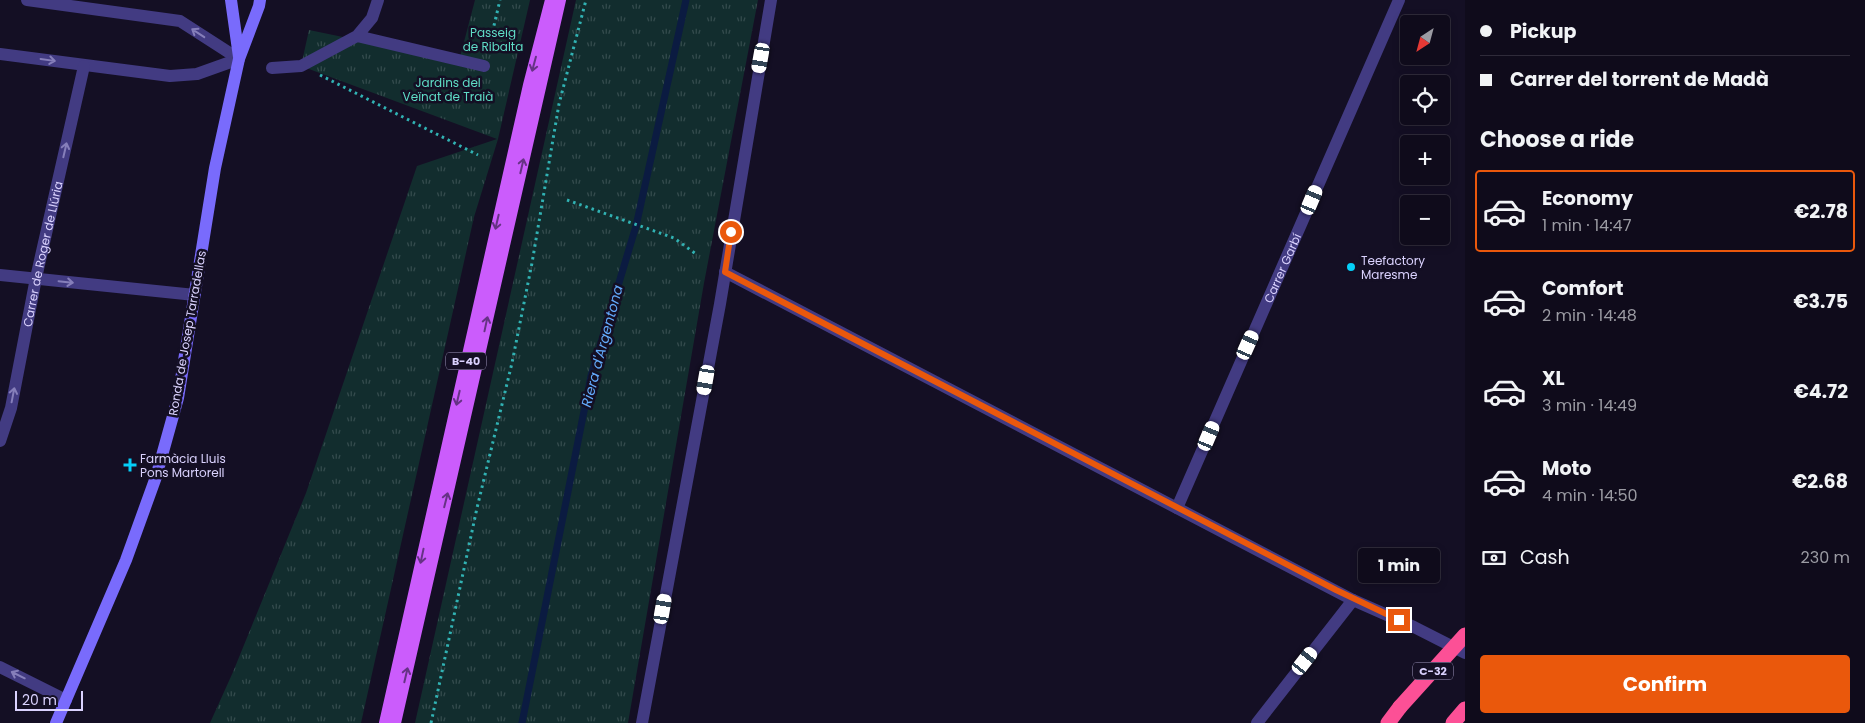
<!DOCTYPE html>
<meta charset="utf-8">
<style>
:root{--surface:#0f0b1b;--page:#181424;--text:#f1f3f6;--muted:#9b9ba3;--line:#2f2b3a;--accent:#ea580c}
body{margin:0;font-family:Poppins,sans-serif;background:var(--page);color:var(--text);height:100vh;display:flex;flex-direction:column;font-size:19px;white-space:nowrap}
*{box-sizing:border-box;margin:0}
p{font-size:16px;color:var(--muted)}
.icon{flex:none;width:28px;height:28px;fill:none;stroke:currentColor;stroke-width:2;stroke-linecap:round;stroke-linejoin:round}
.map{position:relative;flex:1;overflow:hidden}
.sheet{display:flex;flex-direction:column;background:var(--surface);width:400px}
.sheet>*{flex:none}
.guide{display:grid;align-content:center;height:110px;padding:0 15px;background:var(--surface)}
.needle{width:32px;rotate:216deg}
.tools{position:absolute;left:1400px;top:15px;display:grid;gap:10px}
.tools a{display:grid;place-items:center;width:50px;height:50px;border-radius:5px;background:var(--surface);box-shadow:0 2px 8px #0003,0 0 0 1px var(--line);font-size:25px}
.scale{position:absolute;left:15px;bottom:12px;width:68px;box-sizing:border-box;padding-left:5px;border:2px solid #dad2fe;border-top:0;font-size:14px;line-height:18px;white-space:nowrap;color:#dad2fe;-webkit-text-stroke:4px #140f24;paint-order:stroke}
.end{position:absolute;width:22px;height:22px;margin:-11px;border:6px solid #ea580c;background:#fff;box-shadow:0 0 0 2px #fff}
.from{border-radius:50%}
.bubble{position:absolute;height:35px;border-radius:5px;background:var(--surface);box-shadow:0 2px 8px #0003,0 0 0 1px var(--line);font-size:16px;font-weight:700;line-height:35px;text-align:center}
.car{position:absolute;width:15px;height:30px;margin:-15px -8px;border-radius:6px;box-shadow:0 0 4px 1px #0007;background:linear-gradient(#fff 24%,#345 0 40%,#fff 0 76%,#345 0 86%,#fff 0)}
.guide b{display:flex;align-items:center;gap:18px;height:48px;font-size:19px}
.guide b+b{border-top:1px solid var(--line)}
.guide i{width:12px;height:12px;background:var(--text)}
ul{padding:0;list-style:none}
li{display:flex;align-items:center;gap:15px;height:82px;margin:0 10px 8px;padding:0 5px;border:2px solid transparent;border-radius:5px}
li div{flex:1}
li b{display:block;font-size:19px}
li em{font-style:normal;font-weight:700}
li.active{border-color:var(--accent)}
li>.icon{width:45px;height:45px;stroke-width:1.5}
h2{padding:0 15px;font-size:22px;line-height:60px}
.pay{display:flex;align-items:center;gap:12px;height:55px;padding:0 15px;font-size:19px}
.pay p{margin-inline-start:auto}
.action{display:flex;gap:10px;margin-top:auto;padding:10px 15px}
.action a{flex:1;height:58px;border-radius:5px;background:var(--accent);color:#fff;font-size:20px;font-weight:700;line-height:58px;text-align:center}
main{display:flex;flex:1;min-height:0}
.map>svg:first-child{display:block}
</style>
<main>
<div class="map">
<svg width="1465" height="723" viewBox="0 0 1465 723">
<defs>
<pattern id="grass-tufts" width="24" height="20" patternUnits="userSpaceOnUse" patternTransform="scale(1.25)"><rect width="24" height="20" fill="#122d2e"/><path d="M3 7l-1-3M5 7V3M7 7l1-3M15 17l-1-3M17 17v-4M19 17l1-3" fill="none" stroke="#344b4d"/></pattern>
</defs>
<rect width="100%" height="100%" fill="#140f24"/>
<path fill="url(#grass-tufts)" d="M475 0H530L498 139 474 217 361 723H210L233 672 306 493 417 166 497 139 301 66 309 30 459 61Z
M576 0H758L704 283 628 723H415Z"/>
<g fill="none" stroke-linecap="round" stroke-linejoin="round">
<path stroke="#0b1b41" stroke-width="7" d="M522 723 591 376 636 226 686 0"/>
<path stroke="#31b2b3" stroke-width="3" stroke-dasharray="2.5 4" stroke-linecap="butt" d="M488 51 500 0
M320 75 478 155
M567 200 674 238 696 254
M431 723 477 508 512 363 532 263 559 104 586 0"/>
<path stroke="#423b82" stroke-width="12" d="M357 36 484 66
M272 68 301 66 357 36 372 18 378 0"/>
<g stroke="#423b82" stroke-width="12">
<path d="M27 0 180 21 239 59"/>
<path d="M0 54 170 76 197 74 239 59"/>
<path d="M725 272 1353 600 1414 627 1465 653"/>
<path d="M0 275 195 295"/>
<path id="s1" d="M0 441 11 408 36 278 84 66"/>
<path id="s2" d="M1177 508 1399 0"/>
<path d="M0 667 66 700"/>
<path d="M642 723 720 304 771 0"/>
<path d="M1257 723 1353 600"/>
</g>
<path stroke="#796bfc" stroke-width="12" d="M231 0 239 57
M56 723 126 560 156 477 178 398 215 168 239 59 259 6 260 0"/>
<path stroke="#cb5cfc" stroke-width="12" d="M385 723 529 85 551 0
M395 723 560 0"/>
<path stroke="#fc5096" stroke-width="15" d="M1388 723 1400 707
M1453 723 1465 709"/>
<path stroke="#fc5096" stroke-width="15" d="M1400 707 1465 635"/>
</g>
<defs><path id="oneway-shaft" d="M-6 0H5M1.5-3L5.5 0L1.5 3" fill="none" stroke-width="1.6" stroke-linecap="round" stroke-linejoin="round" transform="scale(1.25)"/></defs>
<g stroke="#867fba">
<use href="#oneway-shaft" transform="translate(198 33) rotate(-147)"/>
<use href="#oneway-shaft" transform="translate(48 60) rotate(8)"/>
<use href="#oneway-shaft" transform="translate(65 150) rotate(-77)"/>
<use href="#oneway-shaft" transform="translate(66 282) rotate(6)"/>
<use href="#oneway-shaft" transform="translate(13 395) rotate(-79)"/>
<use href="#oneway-shaft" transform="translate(18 675) rotate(-154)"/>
</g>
<g stroke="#663285">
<use href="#oneway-shaft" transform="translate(534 64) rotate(105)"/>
<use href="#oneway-shaft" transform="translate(522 166) rotate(-77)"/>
<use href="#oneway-shaft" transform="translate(497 222) rotate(103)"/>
<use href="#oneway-shaft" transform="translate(486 324) rotate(-78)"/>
<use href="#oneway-shaft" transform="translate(458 398) rotate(103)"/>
<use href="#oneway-shaft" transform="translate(446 500) rotate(-76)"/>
<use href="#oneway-shaft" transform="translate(422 556) rotate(102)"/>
<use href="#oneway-shaft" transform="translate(406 675) rotate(-77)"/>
</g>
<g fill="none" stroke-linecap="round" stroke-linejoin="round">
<path stroke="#ea580c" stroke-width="6" d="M731 232 725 272 1336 590 1399 620"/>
</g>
<g fill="#05cff8" stroke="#140f24" stroke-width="2">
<circle cx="1351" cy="267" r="5"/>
<path d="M127.5 457.5h5v5h5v5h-5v5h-5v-5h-5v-5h5z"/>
</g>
<g text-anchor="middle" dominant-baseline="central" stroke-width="5" stroke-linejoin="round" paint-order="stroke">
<g fill="#140f24" stroke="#9f98bd" stroke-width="1">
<rect x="446" y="352.5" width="40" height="17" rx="4"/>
<rect x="1413" y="662.5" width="40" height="17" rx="4"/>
</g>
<g font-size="11" font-weight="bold" fill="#dad2fe">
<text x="466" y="361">B-40</text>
<text x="1433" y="671">C-32</text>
</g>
<g font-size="12" fill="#5fddc6" stroke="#140f24">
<text x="493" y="32">Passeig<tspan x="493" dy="14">de Ribalta</tspan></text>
<text x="448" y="82">Jardins del<tspan x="448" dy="14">Veïnat de Traià</tspan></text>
</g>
<g font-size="12" fill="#dad2fe" stroke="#140f24">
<text stroke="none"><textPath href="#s1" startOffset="192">Carrer de Roger de Llúria</textPath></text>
<text stroke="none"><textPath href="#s2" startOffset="262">Carrer Garbí</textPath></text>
<text transform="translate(187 333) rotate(-80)">Ronda de Josep Tarradellas</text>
</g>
<g font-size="12" fill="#dad2fe" stroke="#140f24" text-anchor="start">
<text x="1361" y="260">Teefactory<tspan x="1361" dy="14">Maresme</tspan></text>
<text x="140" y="458">Farmàcia Lluis<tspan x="140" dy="14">Pons Martorell</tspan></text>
</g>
<g font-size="14" font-style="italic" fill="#63aafc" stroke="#140f24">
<text transform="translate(602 346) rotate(-75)">Riera d'Argentona</text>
</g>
</g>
</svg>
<div class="tools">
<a><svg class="needle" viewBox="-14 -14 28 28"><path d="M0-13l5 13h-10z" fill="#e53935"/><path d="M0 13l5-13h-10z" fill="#9b9ba3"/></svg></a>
<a><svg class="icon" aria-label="locate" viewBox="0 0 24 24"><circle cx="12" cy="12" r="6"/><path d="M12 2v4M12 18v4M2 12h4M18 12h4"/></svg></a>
<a>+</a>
<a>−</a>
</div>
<div class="scale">20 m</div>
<i class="end from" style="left:731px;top:232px"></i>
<i class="end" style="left:1399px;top:620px"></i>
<div class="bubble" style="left:1358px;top:548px;width:82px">1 min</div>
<i class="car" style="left:761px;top:58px;rotate:190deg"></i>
<i class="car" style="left:1312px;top:200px;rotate:23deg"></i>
<i class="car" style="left:1248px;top:345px;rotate:24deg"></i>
<i class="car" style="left:706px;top:380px;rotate:190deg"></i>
<i class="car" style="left:1209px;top:436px;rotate:23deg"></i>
<i class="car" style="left:663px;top:609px;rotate:10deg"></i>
<i class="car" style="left:1305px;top:661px;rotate:38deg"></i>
</div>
<section class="sheet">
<div class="guide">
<b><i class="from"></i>Pickup</b>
<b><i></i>Carrer del torrent de Madà</b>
</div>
<h2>Choose a ride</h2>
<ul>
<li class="active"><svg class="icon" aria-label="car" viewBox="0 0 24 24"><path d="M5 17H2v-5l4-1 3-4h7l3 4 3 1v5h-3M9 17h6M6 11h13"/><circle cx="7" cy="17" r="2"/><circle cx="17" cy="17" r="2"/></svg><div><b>Economy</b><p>1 min · 14:47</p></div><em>€2.78</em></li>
<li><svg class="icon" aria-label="car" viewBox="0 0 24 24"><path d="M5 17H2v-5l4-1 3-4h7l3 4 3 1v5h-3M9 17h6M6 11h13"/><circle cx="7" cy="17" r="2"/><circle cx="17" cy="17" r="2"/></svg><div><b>Comfort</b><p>2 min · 14:48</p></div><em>€3.75</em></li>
<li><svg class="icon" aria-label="car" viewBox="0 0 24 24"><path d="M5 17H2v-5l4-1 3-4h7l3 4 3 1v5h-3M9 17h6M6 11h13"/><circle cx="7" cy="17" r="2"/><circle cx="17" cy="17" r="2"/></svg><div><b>XL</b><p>3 min · 14:49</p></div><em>€4.72</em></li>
<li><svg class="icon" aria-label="car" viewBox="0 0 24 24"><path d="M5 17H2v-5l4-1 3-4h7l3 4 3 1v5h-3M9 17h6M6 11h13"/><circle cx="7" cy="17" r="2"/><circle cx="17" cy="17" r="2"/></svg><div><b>Moto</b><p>4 min · 14:50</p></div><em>€2.68</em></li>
</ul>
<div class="pay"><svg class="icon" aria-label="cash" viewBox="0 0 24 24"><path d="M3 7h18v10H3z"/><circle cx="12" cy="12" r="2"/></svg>Cash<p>230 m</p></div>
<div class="action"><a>Confirm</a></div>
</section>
</main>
